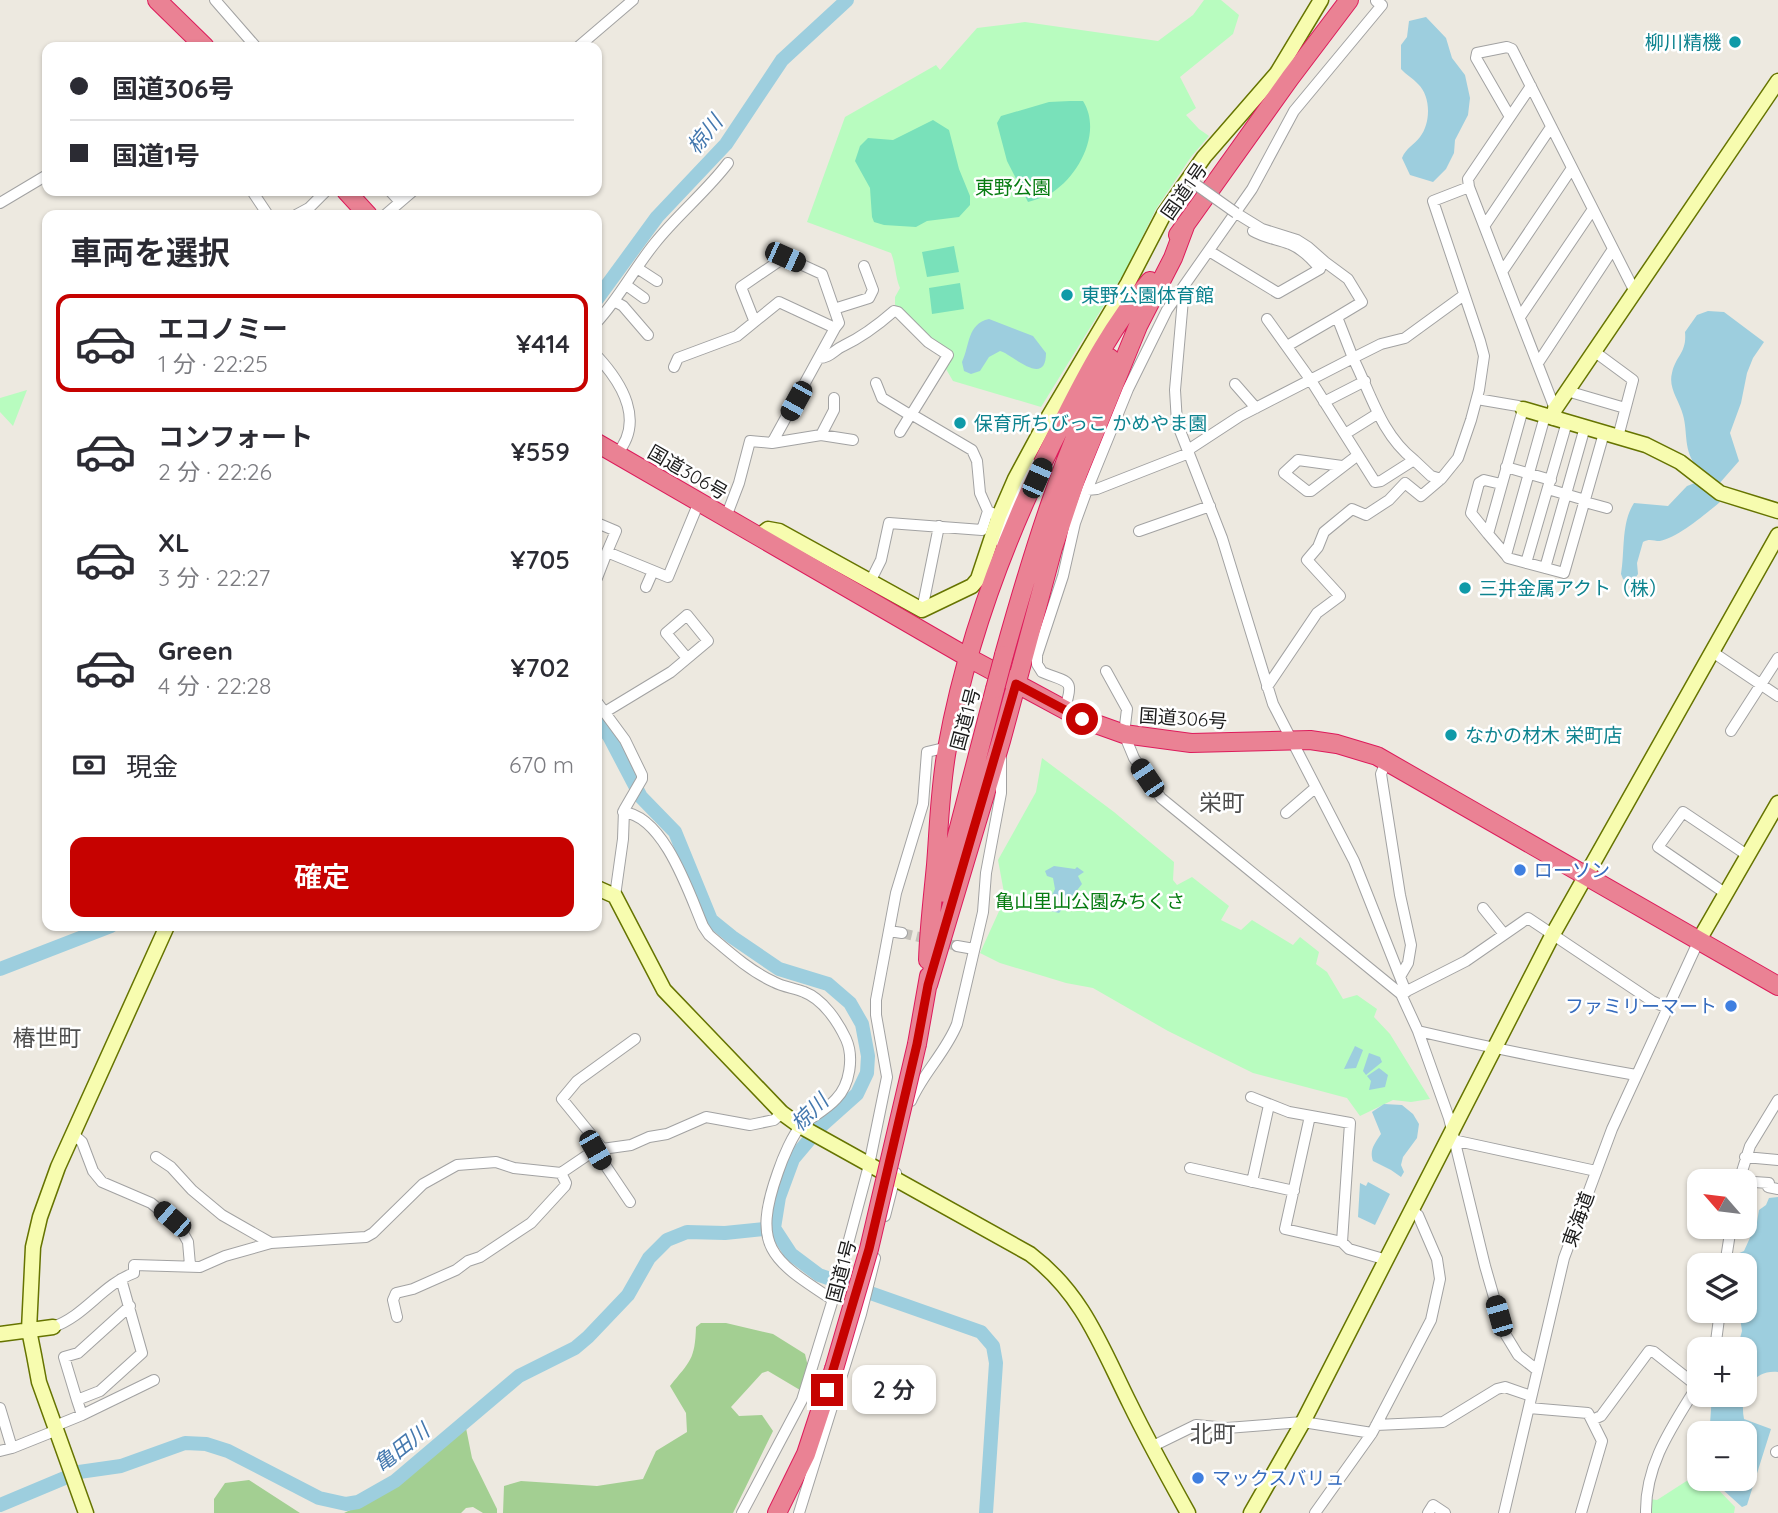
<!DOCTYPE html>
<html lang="ja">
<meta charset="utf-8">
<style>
:root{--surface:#fff;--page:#f7f7f7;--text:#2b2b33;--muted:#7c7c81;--line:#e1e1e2;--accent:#c60200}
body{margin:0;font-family:Quicksand,"Noto Sans JP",sans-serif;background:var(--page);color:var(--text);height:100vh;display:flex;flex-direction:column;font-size:26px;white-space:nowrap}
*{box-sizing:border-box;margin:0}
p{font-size:23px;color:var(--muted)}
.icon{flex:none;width:38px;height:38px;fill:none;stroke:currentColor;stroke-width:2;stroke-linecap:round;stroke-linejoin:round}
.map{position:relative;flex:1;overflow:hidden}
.drawer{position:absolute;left:42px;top:210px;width:560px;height:721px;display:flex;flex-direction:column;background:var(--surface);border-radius:14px;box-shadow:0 2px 5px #0004}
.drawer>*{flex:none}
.top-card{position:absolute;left:42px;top:42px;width:560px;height:154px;border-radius:14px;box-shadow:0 2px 5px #0004;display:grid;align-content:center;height:154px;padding:0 28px;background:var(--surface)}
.needle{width:46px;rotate:298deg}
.buttons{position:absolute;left:1687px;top:1169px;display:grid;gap:14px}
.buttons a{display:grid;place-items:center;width:70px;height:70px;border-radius:14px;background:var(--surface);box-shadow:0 2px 5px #0004;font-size:35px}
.end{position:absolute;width:32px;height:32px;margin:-16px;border:9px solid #c60200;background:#fff;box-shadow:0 0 0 4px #fff}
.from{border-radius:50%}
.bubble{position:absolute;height:49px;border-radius:14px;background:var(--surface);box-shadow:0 2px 5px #0004;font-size:23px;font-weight:600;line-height:49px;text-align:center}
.car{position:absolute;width:21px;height:42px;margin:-21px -10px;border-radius:9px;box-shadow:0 0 5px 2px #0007;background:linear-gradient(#222 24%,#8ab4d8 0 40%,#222 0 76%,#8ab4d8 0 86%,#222 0)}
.top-card b{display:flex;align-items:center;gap:24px;height:66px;font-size:26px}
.top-card b+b{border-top:2px solid var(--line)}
.top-card i{width:18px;height:18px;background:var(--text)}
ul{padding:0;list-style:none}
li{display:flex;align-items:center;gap:21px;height:98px;margin:0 14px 10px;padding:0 14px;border:4px solid transparent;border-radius:14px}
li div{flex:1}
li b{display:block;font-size:26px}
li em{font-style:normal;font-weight:600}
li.current{border-color:var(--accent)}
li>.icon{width:63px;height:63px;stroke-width:1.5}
h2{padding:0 28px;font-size:32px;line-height:84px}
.pay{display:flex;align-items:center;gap:18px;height:77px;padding:0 28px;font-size:26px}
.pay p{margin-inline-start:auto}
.primary-button{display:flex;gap:14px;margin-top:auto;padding:14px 28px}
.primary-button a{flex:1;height:80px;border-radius:14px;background:var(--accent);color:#fff;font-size:28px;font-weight:600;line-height:80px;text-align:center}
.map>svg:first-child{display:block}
</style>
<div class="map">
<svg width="1778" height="1513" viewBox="0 0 1778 1513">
<rect width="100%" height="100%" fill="#ede9e0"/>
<path fill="#a3cf92" d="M701 1323H726L773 1334 805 1354 809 1371 800 1390 768 1371 762 1373 731 1407 739 1416 762 1415 773 1431 733 1513H503L504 1486 521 1481 597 1486 643 1479 656 1451 687 1432 686 1413 670 1386C690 1361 695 1360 696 1327Z
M466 1428 472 1458 497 1509V1513H483L473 1507 466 1508 461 1513H344L384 1494Z
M249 1480 300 1513H214V1499L225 1483Z"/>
<path fill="#b8fcbf" d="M1204 0H1221L1239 15 1233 34 1180 77 1196 108 1186 115 1199 129 1209 136 1191 157 1156 209 1127 268 1041 407 953 381 946 369 943 355 895 305V297L900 288C895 276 896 265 891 253L807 222 845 117 936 65 940 70 977 28 1025 22 1158 41 1193 15Z
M27 390 13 426 0 412V398Z
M1042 758 1114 812 1174 862 1173 880 1177 885 1192 877 1229 906 1221 920 1241 930 1252 920 1293 945 1300 937 1319 952 1316 964 1327 972 1343 999 1357 995 1377 1009 1374 1017 1390 1034 1430 1099 1411 1102 1393 1100 1360 1116 1347 1098 1253 1073 1168 1031 1093 988 1066 983 1000 963 980 953 1005 898 998 860 1036 792Z
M1699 1473V1479H1708L1735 1507 1734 1513H1651L1650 1499 1657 1500Z"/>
<path fill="#79e1ba" d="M1070 101H1083C1102 131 1080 174 1053 192 1046 197 1037 199 1028 202L1007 161 997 123 1001 116 1049 102Z
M933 120 949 130 959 169 970 196V205L959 217 927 221 916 227 884 225 874 222 872 217 870 188 855 161 860 146 868 138 893 140Z
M954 246 959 272 927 277 922 252Z
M960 283 964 309 932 314 929 288Z"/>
<path fill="#9dcede" d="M1426 17 1446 38 1452 58 1465 75 1470 98 1468 115 1455 140 1454 153 1446 169 1433 182 1410 175 1402 158C1406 148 1414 145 1420 137 1431 123 1431 96 1418 84 1413 78 1406 75 1401 69V45L1407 37 1409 21Z
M1708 311 1724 312 1764 342 1753 358 1747 373 1741 403 1730 433 1739 461 1718 485C1711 480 1702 474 1697 467 1683 451 1688 432 1683 415 1679 400 1668 388 1672 373 1676 355 1687 353 1685 332L1697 315Z
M989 319 1033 336 1046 353C1046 389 1011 353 1000 351L989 357 980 371 971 374 964 371 962 362C970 345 967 324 989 319Z
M1695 483 1720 502C1707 513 1677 538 1660 541 1653 541 1650 538 1643 542L1637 563 1638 574 1634 580 1627 582 1623 579 1621 574C1625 551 1621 523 1634 503L1668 506 1687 486Z
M1054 866 1075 869 1077 867 1084 872 1078 876 1082 884 1059 913 1051 911 1047 906 1055 889 1053 878 1047 876 1045 871Z
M1355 1046 1363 1050 1356 1068 1344 1069Z
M1369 1053 1380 1057 1382 1062 1366 1075 1363 1071Z
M1379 1068 1388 1075 1385 1087 1369 1090 1371 1081 1367 1076Z
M1384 1104 1402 1105 1413 1114 1419 1124 1417 1138 1403 1157 1401 1165 1404 1172 1401 1177 1391 1170 1373 1161C1369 1150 1375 1143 1381 1134L1372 1112Z
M1368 1182 1390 1194 1375 1225 1358 1217 1360 1183 1366 1186Z
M1778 1197V1372C1752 1369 1739 1395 1744 1419L1771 1429 1747 1505 1742 1507 1711 1479H1745V1433H1716L1713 1426 1710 1424 1712 1395H1745V1349H1737L1742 1331 1739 1311H1745V1265H1729L1730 1257 1744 1251 1757 1222 1759 1210 1766 1205 1769 1198Z"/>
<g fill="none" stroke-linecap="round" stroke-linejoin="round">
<path stroke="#9dcede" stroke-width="14" d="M597 299 657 217 726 144 782 60 847 0
M597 720 609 736 641 797 675 832 711 920 732 937 779 969 828 984 850 1003 862 1024 868 1056 867 1073 857 1094 820 1127 793 1159 779 1197 774 1228 791 1254 819 1275 981 1332 993 1346 996 1363 986 1513
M0 969 111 926
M0 1505 79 1472 121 1466 185 1443 206 1444 228 1451 319 1498 346 1504 358 1502 395 1481 519 1376 575 1348 588 1337 628 1295 649 1258 667 1240 687 1232 725 1233 774 1228"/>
<path stroke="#c3c0b9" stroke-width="10" stroke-dasharray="10 5" stroke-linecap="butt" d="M902 933 957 946"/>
<defs>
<path id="street" d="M215 0 256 47
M578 47 633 0
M1531 86 1468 179 1469 187 1555 409
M1510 117 1476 58 1477 53 1507 47 1512 49 1635 292
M252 191 268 215
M390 191 400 202
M0 203 47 175
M296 215 309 208 326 191
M385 215 413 191
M1485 225 1551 127
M1209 251 1278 293 1320 269C1312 259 1302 249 1290 244 1277 239 1265 238 1253 231
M637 268 657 281
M1502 272 1572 168
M626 285 644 298
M1184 288 1175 390 1177 423 1222 538 1273 704 1354 861 1406 992
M614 301 623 306 648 335
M834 309 869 298 873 290 864 266
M1520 317 1593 209
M1267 319 1310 379 1375 482 1381 481 1414 460C1381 434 1371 394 1353 358L1381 344 1405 338 1464 295
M754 320 741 287 785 257 822 274 839 323 835 328
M597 322C619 298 634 269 655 243 677 215 706 192 728 163
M1287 346 1337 317
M1595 352 1633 380 1618 437
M597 356C621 382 646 421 616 455
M819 358C830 358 834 350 843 346 862 337 878 325 894 311L898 312 928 342 948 355 911 415
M1538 363 1613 249
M674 367 678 358 737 336 779 302 835 328 772 443 750 441 739 483 726 517
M876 383 882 398 910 415
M1235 384 1256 408
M1567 391 1625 408
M1477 399 1518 406 1523 409 1488 534 1506 555
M1324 402 1365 381
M1545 416 1506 555 1508 558 1564 573 1604 433
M900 432 911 414 972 450 977 461 980 493 988 511
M1345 434 1377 414
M821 435 853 440
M772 443 821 435 834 410V398
M1188 450 1240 416 1353 358 1337 317 1362 302 1348 279 1325 262 1308 247 1297 240 1262 229 1236 213
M1414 460 1431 476 1441 479 1458 458 1471 420 1479 390 1484 356 1480 341 1433 201 1469 187
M1342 466 1298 460 1284 473 1307 491H1311L1358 455
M1506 467 1551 480
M1548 489 1585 500
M1087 490 1097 489 1189 453
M1585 502 1607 508
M597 523 616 531 607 552
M1139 531 1210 506
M1488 534 1471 513 1479 483 1484 480 1501 484
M1000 541 1030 463
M1526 563 1567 422
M1545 568 1585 427
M597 578 607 552 668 577 699 502
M870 582 881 560 889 523 982 530 988 511 999 516
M646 587 653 571
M922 610 939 526
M1711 651 1778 696
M1106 671 1127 709 1124 734 1134 758 1161 798 1401 994 1418 1031 1449 1118 1485 1266 1504 1332 1518 1355 1537 1370
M1267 687 1317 613 1340 596 1307 560 1318 547 1324 532 1352 509 1366 515 1389 500 1405 483 1421 496 1441 479
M597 702 625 740 642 775V779L624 810 623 839 615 896
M1064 710C1076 677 1067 683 1042 672L1037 664V655L1063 576 1075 523 1087 490 1128 389 1167 310 1252 189 1294 111 1382 5 1376 1
M605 712 671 672 708 641 687 615 666 633 687 658
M1731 731 1778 658
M1386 762 1381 774 1400 895 1411 945 1408 963 1401 975
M623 812C664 816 689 893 703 926L709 935C729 952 750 971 774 982 783 987 794 988 804 992 823 999 838 1022 846 1039 854 1057 850 1085 836 1099 826 1110 813 1116 802 1125 793 1133 782 1160 778 1172 751 1248 772 1260 833 1300
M1286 813 1315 788
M1725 893 1658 847 1683 812 1747 855
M1483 908 1504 934
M889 931 902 933
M957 946 974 949
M1401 994 1466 961 1528 918 1652 1001 1667 1008
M1418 1031C1491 1048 1563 1062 1636 1075
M1251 1097 1289 1112 1350 1123 1342 1242
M911 1101C923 1073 946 1052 957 1024L983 912 986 873 1001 793V759
M1310 1116 1285 1229 1342 1242 1349 1249 1387 1260
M73 1134 82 1142 93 1171 102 1182 151 1203 179 1226 188 1242 190 1265
M1453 1140 1596 1171
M602 1148 562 1099 577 1081 635 1039
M595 1150 630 1202
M156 1157 171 1167 192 1190 222 1215 271 1243
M1745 1157 1778 1160
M1190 1168 1294 1191
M1739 1181 1750 1146 1778 1100
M1739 1181 1769 1183 1768 1187 1778 1189
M1252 1182 1269 1105
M885 1216 896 1173
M1725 1265 1731 1227
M397 1317 393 1300 396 1293 413 1289 456 1270 468 1261 480 1257 531 1223 565 1186 566 1183 561 1173
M53 1327C85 1316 102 1285 134 1273V1265L200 1267 225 1256 271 1243 366 1237 373 1233 423 1184 457 1165 496 1162 514 1168 561 1173 595 1150 631 1145 649 1137 667 1134 706 1117 750 1125 774 1120 782 1113
M1715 1349 1720 1311
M77 1400 64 1357 78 1353 130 1306
M0 1408 12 1448 57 1430
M1529 1408 1588 1413 1602 1441 1581 1513
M82 1415 154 1380
M1592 1420 1601 1416 1649 1351 1654 1352 1697 1386
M1376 1425 1443 1422 1497 1389 1505 1387 1531 1396
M55 1426 82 1415 77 1400 100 1391 142 1353 121 1279
M1151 1447 1196 1425 1227 1428 1303 1422 1372 1433
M0 1451 12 1448
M1776 1452 1778 1451
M742 1513 802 1400 834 1296 869 1165 887 1077 876 1015V1000L896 893 923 804 927 752 948 747
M799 1513 861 1314 875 1258
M1315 1513 1372 1433 1431 1320 1440 1279 1437 1259 1418 1215 1412 1210
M1428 1513 1433 1505 1445 1513
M1504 1513 1564 1258 1612 1129 1699 940
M1646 1513C1645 1463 1674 1424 1699 1383"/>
<path id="secondary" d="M1523 409 1646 445 1680 462 1720 493 1778 511
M1553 418 1555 409 1778 81
M759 536 768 529 779 531 922 610 972 586 978 579 999 516 1015 479 1049 416 1128 283 1164 214 1204 157 1277 73 1321 0
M597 888 615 896 664 990 782 1113 800 1126 1030 1254C1083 1294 1101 1346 1130 1404 1148 1441 1168 1477 1188 1513
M1699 940 1778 803
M0 1334 53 1327
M86 1513 39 1382 34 1355 29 1330 33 1247 40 1217 58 1167 167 926
M1251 1513 1303 1422 1553 934 1778 535"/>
<path id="highway" d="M157 0 205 47
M346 191 368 215
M1178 235 1290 78 1349 0
M597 443 969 658 1082 719 1124 734 1191 743 1310 740 1337 744 1377 756 1778 986
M1004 655C1033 551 1063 455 1110 358
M945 893 955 843 995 689
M928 960C929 929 933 897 936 865 939 827 940 788 947 749 967 636 1011 523 1064 420 1088 372 1114 323 1150 281
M928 985 1001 741 1053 548 1078 473 1138 326 1173 258 1185 226
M917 1044 929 976
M777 1513 806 1454 834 1369"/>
</defs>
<use href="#street" stroke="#a2a2a2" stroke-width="12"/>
<use href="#secondary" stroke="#667400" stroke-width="17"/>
<use href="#highway" stroke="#dd1b5b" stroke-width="20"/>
<use href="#street" stroke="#fff" stroke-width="10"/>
<use href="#secondary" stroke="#f7fcaf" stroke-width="14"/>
<use href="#highway" stroke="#ea8294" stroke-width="18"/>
<defs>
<path id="street-bridge" d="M1188 179 1236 213"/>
<path id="highway-bridge" d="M995 689 1004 655
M834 1369 869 1249 917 1044"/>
</defs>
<use href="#street-bridge" stroke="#a2a2a2" stroke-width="12" stroke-linecap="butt"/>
<use href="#highway-bridge" stroke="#dd1b5b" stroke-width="20" stroke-linecap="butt"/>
<use href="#street-bridge" stroke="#fff" stroke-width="10"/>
<use href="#highway-bridge" stroke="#ea8294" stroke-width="18"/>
</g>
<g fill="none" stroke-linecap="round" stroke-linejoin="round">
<path stroke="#c60200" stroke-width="9" d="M827 1390 869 1249 917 1044 928 985 1016 684 1082 719"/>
</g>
<g fill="#0f9aa8" stroke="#fff" stroke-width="2.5">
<circle cx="1735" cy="42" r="7"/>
<circle cx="1067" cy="295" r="7"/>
<circle cx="960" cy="423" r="7"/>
<circle cx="1465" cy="588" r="7"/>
<circle cx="1451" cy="735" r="7"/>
</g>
<g fill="#3f7fe0" stroke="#fff" stroke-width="2.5">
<circle cx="1520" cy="870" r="7"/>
<circle cx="1731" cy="1006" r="7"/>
<circle cx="1198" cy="1478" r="7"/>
</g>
<g text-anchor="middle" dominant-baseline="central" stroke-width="5" stroke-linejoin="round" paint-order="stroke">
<g font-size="19" fill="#0d838f" stroke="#fff" text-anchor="start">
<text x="1721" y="42" text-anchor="end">柳川精機</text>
<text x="1081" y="295">東野公園体育館</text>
<text x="974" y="423">保育所ちびっこ かめやま園</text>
<text x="1479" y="588">三井金属アクト（株）</text>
<text x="1465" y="735">なかの材木 栄町店</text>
</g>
<g font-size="19" fill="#067c11" stroke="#fff">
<text x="1013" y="187">東野公園</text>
<text x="1090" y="901">亀山里山公園みちくさ</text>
</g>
<g font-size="19" fill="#1b1b1b" stroke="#fff">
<text transform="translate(1184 191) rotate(-55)">国道1号</text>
<text transform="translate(688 472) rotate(30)">国道306号</text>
<text transform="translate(1183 718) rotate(4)">国道306号</text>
<text transform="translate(965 719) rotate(-75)">国道1号</text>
<text transform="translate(1578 1219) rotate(-70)">東海道</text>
<text transform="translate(841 1271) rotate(-75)">国道1号</text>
</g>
<g font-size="19" fill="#366cbe" stroke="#fff" text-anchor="start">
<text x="1534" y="870">ローソン</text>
<text x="1717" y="1006" text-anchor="end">ファミリーマート</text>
<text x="1212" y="1478">マックスバリュ</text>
</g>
<g font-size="21" font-style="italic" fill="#4478ae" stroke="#fff">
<text transform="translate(704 134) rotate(-51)">椋川</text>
<text transform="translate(809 1112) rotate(-45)">椋川</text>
<text transform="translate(401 1447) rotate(-38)">亀田川</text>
</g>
<g font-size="23" fill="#4e4e4e" stroke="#fff">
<text x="1222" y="802">栄町</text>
<text x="47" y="1037">椿世町</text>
<text x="1213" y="1433">北町</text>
</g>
</g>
</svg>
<div class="buttons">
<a><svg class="needle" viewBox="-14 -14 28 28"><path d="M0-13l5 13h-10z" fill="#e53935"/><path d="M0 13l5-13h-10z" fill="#7c7c81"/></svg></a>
<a><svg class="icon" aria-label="layers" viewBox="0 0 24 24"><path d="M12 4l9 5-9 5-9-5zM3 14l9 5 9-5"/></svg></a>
<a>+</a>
<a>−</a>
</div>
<i class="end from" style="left:1082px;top:719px"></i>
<i class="end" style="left:827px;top:1390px"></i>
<div class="bubble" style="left:852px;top:1365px;width:84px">2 分</div>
<i class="car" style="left:785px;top:257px;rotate:114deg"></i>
<i class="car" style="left:796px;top:401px;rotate:209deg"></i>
<i class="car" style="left:1037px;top:478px;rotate:24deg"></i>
<i class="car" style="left:1147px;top:778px;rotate:326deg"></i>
<i class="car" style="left:595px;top:1150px;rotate:150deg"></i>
<i class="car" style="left:172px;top:1219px;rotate:311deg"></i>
<i class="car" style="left:1499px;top:1316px;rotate:344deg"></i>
<div class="top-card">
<b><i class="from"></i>国道306号</b>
<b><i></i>国道1号</b>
</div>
<section class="drawer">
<h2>車両を選択</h2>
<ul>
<li class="current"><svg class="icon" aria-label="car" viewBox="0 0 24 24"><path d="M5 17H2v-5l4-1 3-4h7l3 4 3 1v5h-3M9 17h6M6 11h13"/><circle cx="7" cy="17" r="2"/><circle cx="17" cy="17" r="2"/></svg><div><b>エコノミー</b><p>1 分 · 22:25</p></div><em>¥414</em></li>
<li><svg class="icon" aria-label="car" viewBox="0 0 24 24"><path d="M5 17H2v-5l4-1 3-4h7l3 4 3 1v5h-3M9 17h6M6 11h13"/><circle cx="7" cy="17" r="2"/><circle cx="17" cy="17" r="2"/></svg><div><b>コンフォート</b><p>2 分 · 22:26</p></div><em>¥559</em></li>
<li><svg class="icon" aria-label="car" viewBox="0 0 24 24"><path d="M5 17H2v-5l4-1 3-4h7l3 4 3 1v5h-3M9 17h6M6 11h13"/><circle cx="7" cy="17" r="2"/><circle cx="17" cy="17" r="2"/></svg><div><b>XL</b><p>3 分 · 22:27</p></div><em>¥705</em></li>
<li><svg class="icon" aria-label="car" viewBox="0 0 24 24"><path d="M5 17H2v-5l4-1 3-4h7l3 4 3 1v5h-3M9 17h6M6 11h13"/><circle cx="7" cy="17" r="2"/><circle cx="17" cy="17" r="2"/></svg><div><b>Green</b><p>4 分 · 22:28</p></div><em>¥702</em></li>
</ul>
<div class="pay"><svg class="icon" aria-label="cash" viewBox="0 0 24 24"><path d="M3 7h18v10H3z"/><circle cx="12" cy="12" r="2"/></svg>現金<p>670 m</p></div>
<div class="primary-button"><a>確定</a></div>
</section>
</div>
